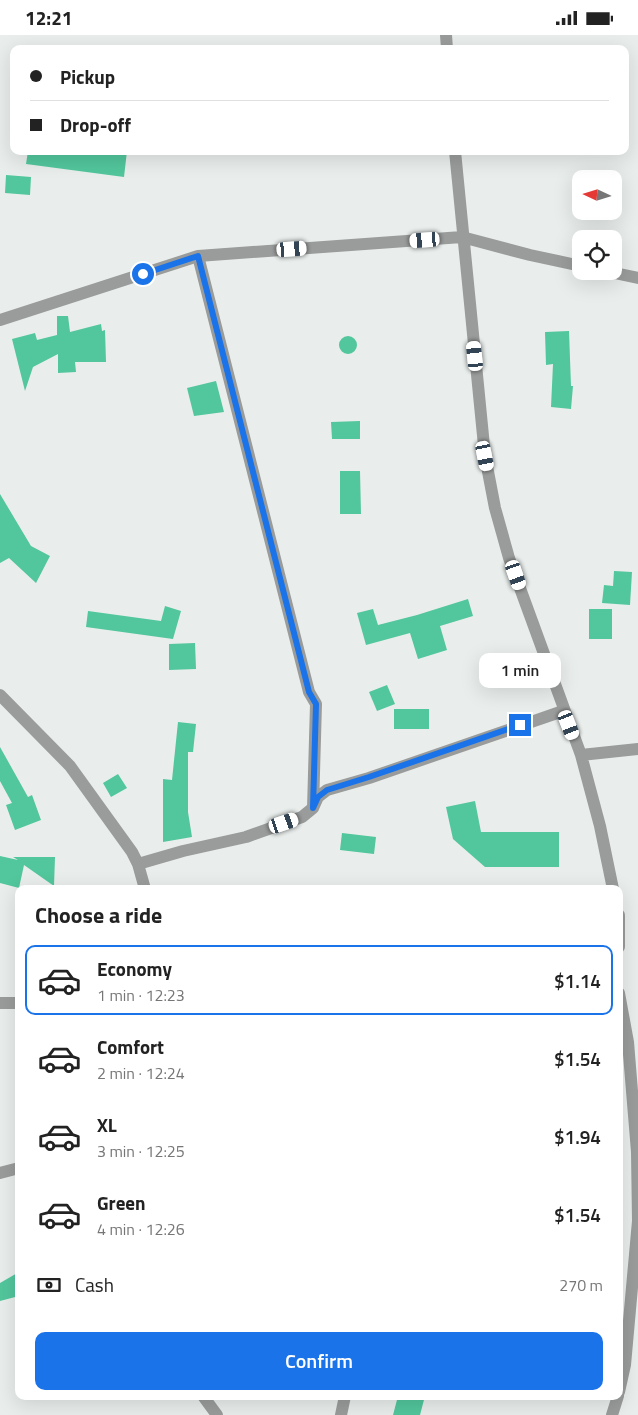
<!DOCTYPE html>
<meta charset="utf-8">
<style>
:root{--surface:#fff;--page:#f6f6f6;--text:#222;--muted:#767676;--line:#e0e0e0;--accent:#1a73e8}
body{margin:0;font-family:"Titillium Web",sans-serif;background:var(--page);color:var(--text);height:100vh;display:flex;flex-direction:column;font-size:19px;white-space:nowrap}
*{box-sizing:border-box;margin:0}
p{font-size:16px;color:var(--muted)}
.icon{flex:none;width:28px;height:28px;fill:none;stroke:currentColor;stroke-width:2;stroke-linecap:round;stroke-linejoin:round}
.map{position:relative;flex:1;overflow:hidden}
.panel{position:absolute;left:15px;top:850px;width:608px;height:515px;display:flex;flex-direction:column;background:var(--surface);border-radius:10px;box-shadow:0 5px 20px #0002}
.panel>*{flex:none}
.top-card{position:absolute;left:10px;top:10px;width:619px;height:110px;border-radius:10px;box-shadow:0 5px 20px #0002;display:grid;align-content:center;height:110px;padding:0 20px;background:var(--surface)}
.needle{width:32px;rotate:274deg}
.buttons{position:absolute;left:572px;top:135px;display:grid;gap:10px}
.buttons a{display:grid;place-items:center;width:50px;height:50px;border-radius:10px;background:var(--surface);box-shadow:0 5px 20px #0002;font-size:25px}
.end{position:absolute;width:22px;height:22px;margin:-11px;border:6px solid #1a73e8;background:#fff;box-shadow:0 0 0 2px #fff}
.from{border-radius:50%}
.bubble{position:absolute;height:35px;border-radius:10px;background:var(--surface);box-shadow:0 5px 20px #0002;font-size:16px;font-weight:600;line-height:35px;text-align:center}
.car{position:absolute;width:15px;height:30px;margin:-15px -8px;border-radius:6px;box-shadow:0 0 4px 1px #0007;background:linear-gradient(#fff 24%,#345 0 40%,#fff 0 76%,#345 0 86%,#fff 0)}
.top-card b{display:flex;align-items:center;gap:18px;height:48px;font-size:19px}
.top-card b+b{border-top:1px solid var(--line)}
.top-card i{width:12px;height:12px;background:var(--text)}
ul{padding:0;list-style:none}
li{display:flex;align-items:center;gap:15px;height:70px;margin:0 10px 8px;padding:0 10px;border:2px solid transparent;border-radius:10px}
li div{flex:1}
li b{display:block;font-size:19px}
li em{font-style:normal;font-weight:600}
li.current{border-color:var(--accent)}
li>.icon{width:45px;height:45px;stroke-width:1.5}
h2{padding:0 20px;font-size:22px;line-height:60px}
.pay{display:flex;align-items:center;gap:12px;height:55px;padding:0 20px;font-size:19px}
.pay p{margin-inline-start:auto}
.action{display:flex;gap:10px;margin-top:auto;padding:10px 20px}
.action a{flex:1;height:58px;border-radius:10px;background:var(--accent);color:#fff;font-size:20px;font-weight:600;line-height:58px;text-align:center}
.status{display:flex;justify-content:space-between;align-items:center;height:35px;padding:0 25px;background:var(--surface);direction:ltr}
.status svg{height:14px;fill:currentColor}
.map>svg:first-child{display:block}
</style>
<div class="status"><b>12:21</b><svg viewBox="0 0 49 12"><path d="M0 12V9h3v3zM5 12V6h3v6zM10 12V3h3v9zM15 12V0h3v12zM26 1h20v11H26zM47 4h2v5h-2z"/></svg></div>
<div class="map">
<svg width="638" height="1380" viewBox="0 0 638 1380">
<rect width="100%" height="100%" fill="#e9eeec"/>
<path fill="#52c69c" d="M28 116 77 119 78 116H127L124 142 26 129Z
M6 140 31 142 30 160 5 158Z
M57 281H68L70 297 101 289 102 296 105 295 106 327H75L76 337 58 338V319L33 332 25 356 12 304 35 298 37 305 57 300Z
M569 296 571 351H573L571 374 551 372 553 329 546 330 545 297Z
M339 310a9 9 0 1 1 18 0a9 9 0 1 1-18 0Z
M216 346 224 377 194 381 187 353Z
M360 386V404H332L331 387Z
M340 436H360L361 479H340Z
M0 459 31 511 50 521 36 548 9 523 0 528Z
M614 536 632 537 630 570 602 568 604 550 613 551Z
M468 564 473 581 440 591 447 615 418 624 410 598 366 610 357 578 373 574 378 590 417 580Z
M165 571 181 576 173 604 86 592 88 576 161 586Z
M589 574H612V604H589Z
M195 608 196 634 169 635V609Z
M387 650 395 669 377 676 369 657Z
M394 674H429V694H394Z
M178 687 196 689 193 717H188V777L192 802 163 807V744L172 745Z
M0 712 28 762 32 760 41 785 15 795 6 770 12 768 0 746Z
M118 739 127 753 111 762 103 748Z
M475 766 481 797H559V832H485L453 804 446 772Z
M342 798 376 802 374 819 340 815Z
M0 821 18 825 13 822H55L54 851 24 830 19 853 0 848Z
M19 1237V1261L0 1266V1248Z
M398 1361H425L420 1380H393Z"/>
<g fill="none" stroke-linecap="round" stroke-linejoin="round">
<path stroke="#9a9c9b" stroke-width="12" d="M446 0 447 14
M455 116 485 421 495 473 509 523 581 720 600 791 613 854
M198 221 309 657 316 669 313 773
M605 236 638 243
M0 285 198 221 462 202 530 220 581 231
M0 660 70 731 132 817 138 829 145 854
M581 720 638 714
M138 829 183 816 246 802 302 782 313 773 318 762 327 755 369 743 563 676
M619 880V912
M619 958 628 1007 637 1117 638 1186 625 1330 619 1357
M0 968H19
M0 1138 19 1133
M203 1361 217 1380
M341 1380 345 1361
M612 1380 618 1361"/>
</g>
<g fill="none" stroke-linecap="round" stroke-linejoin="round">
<path stroke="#1a73e8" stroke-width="6" d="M143 239 198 221 309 657 316 669 313 773 318 762 327 755 369 742 520 690"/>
</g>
</svg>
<div class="buttons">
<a><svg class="needle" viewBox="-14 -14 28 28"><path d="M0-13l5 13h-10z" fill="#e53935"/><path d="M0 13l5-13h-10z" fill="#767676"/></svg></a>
<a><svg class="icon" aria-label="locate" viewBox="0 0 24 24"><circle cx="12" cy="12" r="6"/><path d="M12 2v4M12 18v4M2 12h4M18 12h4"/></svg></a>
</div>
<i class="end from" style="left:143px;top:239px"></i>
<i class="end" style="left:520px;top:690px"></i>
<div class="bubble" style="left:479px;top:618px;width:82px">1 min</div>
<i class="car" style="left:425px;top:205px;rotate:266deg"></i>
<i class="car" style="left:292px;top:214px;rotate:86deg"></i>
<i class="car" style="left:475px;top:321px;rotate:354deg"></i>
<i class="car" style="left:485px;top:421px;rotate:169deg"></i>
<i class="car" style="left:516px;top:540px;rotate:161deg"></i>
<i class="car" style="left:569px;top:690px;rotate:159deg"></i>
<i class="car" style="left:284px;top:788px;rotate:71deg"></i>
<div class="top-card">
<b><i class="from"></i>Pickup</b>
<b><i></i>Drop-off</b>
</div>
<section class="panel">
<h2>Choose a ride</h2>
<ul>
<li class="current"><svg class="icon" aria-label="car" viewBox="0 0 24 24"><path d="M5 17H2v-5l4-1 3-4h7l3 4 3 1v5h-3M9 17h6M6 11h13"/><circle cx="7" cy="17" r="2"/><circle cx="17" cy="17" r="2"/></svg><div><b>Economy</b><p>1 min · 12:23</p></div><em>$1.14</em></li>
<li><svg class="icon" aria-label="car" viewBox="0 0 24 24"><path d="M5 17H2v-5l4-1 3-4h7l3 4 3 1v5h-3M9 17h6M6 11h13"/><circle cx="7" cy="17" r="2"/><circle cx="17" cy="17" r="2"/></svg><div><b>Comfort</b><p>2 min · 12:24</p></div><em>$1.54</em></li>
<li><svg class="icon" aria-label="car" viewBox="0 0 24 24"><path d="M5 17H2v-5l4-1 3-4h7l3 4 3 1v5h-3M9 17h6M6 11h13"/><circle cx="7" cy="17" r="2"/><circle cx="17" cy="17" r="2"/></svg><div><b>XL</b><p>3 min · 12:25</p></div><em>$1.94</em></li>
<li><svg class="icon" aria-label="car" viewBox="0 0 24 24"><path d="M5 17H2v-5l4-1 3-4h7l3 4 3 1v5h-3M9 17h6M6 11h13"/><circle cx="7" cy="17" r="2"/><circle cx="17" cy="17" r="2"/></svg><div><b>Green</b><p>4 min · 12:26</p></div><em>$1.54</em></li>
</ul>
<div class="pay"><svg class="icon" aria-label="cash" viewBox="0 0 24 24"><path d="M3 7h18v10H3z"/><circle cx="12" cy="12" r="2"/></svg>Cash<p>270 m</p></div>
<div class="action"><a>Confirm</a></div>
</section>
</div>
